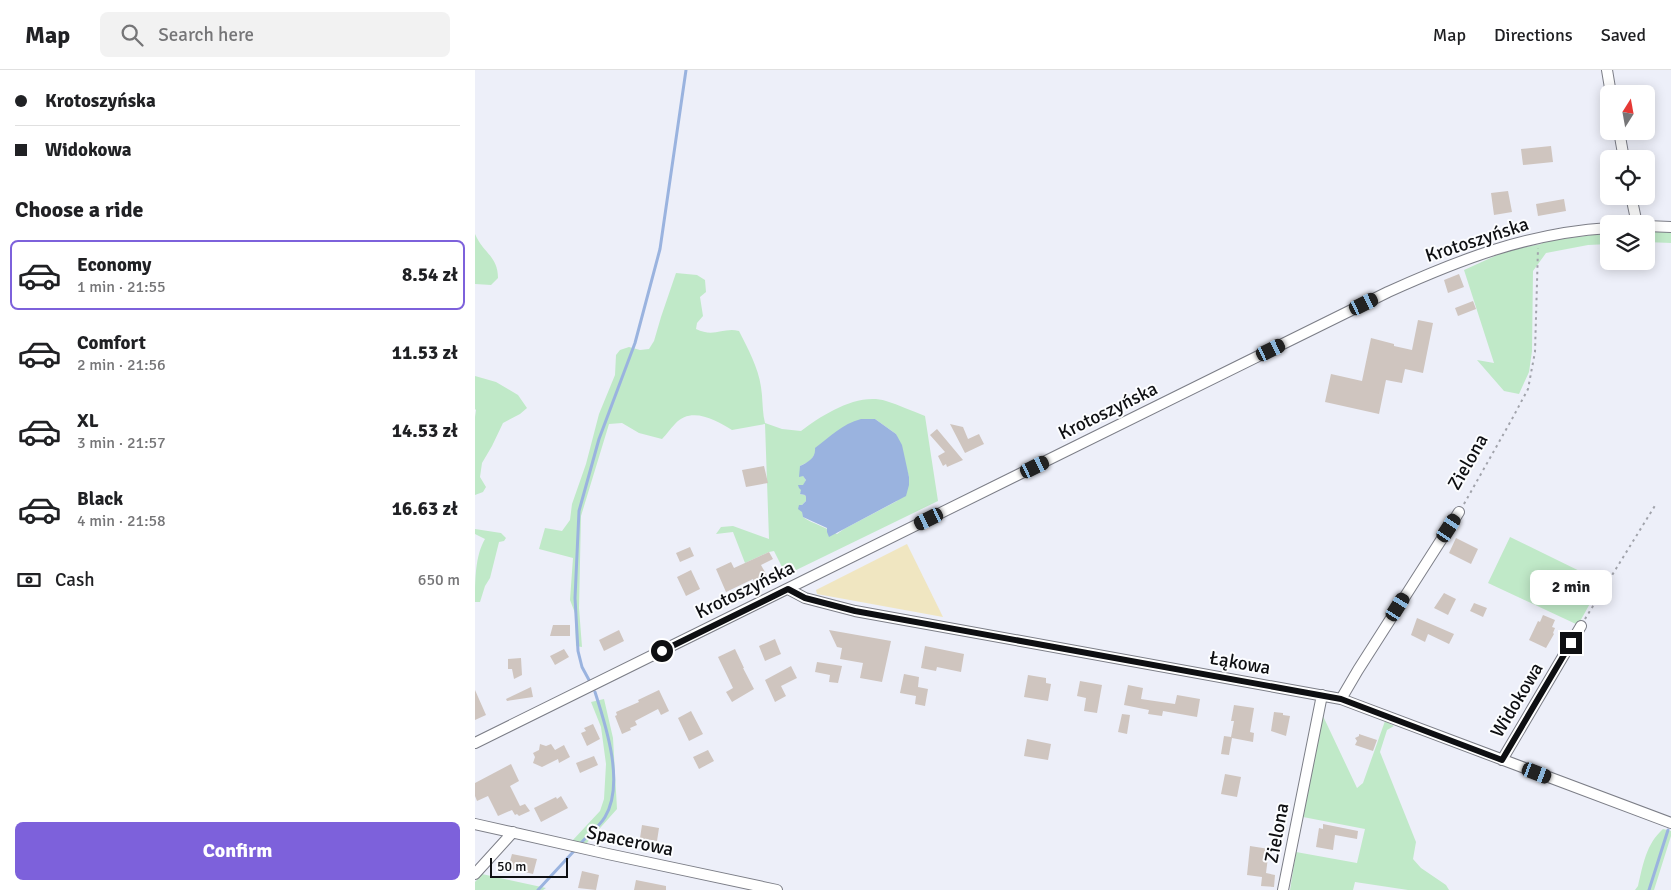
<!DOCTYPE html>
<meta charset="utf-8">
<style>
:root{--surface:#fff;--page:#f2f2f2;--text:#202124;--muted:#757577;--line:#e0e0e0;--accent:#7d61db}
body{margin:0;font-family:Signika,sans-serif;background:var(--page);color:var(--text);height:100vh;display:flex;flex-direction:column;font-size:19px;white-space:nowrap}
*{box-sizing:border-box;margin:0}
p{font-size:16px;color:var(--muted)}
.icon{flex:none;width:28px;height:28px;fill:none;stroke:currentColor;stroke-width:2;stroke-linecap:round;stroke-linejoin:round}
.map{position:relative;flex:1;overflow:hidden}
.side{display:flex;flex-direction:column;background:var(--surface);width:475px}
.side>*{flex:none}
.guide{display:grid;align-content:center;height:110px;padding:0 15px;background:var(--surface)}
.needle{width:32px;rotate:11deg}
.tools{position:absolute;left:1125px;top:15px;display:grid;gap:10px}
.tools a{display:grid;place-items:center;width:55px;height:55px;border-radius:8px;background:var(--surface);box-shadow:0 2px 12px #0003;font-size:25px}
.scale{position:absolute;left:15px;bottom:12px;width:78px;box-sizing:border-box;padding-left:5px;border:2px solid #0e0f12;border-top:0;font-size:14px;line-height:18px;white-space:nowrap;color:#0e0f12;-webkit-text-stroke:4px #fcfdff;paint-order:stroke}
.end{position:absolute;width:22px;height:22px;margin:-11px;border:6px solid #0e0f12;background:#fff;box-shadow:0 0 0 2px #fff}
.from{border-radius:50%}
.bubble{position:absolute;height:35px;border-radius:8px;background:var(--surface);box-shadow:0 2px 12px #0003;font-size:16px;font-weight:700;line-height:35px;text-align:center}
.car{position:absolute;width:15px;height:30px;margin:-15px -8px;border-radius:6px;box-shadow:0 0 4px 1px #0007;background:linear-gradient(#222 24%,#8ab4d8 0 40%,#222 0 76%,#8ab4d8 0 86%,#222 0)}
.guide b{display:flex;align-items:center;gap:18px;height:48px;font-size:19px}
.guide b+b{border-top:1px solid var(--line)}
.guide i{width:12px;height:12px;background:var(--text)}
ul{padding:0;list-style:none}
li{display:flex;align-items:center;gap:15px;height:70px;margin:0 10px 8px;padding:0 5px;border:2px solid transparent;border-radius:8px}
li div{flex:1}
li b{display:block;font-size:19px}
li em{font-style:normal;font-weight:700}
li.current{border-color:var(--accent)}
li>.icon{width:45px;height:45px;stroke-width:1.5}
h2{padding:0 15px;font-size:22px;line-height:60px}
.pay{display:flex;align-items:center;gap:12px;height:55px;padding:0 15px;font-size:19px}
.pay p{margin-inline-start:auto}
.cta{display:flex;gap:10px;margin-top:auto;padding:10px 15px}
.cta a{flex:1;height:58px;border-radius:8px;background:var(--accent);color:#fff;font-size:20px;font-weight:700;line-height:58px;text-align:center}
header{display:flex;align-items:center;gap:30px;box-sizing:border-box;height:70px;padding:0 25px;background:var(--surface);border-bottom:1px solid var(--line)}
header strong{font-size:24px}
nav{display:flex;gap:28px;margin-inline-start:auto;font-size:18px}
.search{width:350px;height:45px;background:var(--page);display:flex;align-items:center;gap:12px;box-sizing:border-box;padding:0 18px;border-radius:8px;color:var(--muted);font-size:19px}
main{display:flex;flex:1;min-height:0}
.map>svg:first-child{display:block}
</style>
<header>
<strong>Map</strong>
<div class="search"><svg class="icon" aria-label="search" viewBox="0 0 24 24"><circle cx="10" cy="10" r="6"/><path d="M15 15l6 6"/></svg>Search here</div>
<nav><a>Map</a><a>Directions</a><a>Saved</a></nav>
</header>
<main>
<section class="side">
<div class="guide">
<b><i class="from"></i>Krotoszyńska</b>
<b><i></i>Widokowa</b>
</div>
<h2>Choose a ride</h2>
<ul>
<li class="current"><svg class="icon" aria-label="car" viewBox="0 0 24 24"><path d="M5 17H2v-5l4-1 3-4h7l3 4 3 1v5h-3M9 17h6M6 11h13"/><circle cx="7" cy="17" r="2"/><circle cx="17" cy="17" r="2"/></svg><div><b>Economy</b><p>1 min · 21:55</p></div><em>8.54 zł</em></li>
<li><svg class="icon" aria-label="car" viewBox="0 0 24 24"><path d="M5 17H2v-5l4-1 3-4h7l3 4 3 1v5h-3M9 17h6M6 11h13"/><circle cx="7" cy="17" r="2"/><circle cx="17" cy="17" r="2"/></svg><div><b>Comfort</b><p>2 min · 21:56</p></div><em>11.53 zł</em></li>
<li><svg class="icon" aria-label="car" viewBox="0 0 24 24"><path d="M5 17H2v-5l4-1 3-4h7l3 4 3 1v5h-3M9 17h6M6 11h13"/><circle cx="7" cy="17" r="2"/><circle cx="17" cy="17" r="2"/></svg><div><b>XL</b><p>3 min · 21:57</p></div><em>14.53 zł</em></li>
<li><svg class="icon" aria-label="car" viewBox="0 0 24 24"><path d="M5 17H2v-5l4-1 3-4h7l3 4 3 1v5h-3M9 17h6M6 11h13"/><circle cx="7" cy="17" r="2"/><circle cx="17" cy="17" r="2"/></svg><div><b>Black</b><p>4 min · 21:58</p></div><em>16.63 zł</em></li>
</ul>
<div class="pay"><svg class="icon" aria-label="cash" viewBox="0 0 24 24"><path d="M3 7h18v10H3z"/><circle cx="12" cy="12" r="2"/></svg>Cash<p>650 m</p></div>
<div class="cta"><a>Confirm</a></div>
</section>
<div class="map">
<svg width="1196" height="820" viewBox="0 0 1196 820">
<rect width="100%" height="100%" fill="#edeff9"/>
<path fill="#c0e9c8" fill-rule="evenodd" d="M1171 161H1196V173L1171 172Z
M1134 163V174L1113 175 1071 183 1058 201 1057 281 1054 302 1044 324 1029 321 1002 290 1019 293 989 200 1031 181 1066 174 1070 171Z
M0 164C8 183 23 186 23 208L16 215 0 214Z
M201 203 222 205 230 210 231 222 225 227 228 246 222 253 221 259C239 268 248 257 264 261 273 279 283 297 286 317 288 329 287 341 290 353L307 359 326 361C347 345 383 322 411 331 424 335 437 341 450 346L463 431 311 505 299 481 294 482 270 493 258 462 241 464 246 457 258 456 294 469 290 354 257 360C241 350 216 336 200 354 195 359 192 364 187 369L164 363 147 353 134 354 106 446 104 538 107 577 101 576 100 543 95 530 98 488 64 479 70 458 87 461 95 450 97 434 111 394 124 344 140 305 141 285 145 280 154 277 165 280 174 279 179 271 186 247ZM400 349 421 364 434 407 422 431 369 459 362 464C351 457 338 454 328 447L327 435 331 431V427L330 425 325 424 331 410 328 406 325 396 335 391 341 383Z
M0 306 21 312 43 325 52 338 45 344 28 353 17 376 7 393 5 407 11 417 8 422 0 425V347L1 340 0 339Z
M0 459 26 463 31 468 29 471 24 472 15 508 10 516 5 532H0C0 511 0 486 10 469L0 464Z
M1035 467 1127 512 1103 555 1013 513Z
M129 629 138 668 142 739 110 775 97 771 125 741 129 729 131 694 126 657 116 632Z
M848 646 882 718 888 713 910 651 919 656 912 660 905 682 941 772 938 789 946 798 971 815 974 820H933L880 812 878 820H815L821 782 882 793 890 759 828 747Z
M1188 759 1196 761V766L1179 820H1160L1163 816C1168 795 1171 774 1188 759Z
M7 804 71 818 68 820H0V812Z"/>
<path fill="#f0e6c1" d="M432 474 468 547 342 524 341 520Z"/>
<path fill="#9ab3df" d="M386 349H400L421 364 427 375 434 407V415L431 426 354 467 352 462V458L328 447 327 442 323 439 324 435H327L331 431V427L330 425 325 424 326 420 324 418 323 415H328L331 410 328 406 324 407 325 396C333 392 341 388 340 378 355 367 367 354 386 349Z"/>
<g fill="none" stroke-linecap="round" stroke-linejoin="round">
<path stroke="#9ab3df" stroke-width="3" d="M114 610 107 597 103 581 100 528 104 441 124 369 160 273 185 179 211 0
M106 773C113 765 124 757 130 747 150 714 131 656 120 622
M63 820 99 781
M1174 820 1193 760"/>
</g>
<path fill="#cfc5bf" d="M1076 76 1078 92 1048 95 1046 79Z
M1033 121 1037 142 1019 145 1016 123Z
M1089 129 1091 141 1063 146 1061 134Z
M984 204 989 217 973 223 969 210Z
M998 231 1001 239 983 246 980 238Z
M943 250 958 253 948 303 930 299 927 313 911 310 904 344 850 332 856 304 887 311 896 268 919 274V276L937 280Z
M475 354 488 357 493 369 504 364 509 374 490 383Z
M462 359 488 390 472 397 471 394 468 396 463 386 470 382 455 365Z
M289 396 293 413 271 417 267 400Z
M981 468 1003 479 996 494 974 483Z
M215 477 219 486 205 492 201 483Z
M294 482 298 489 286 495 296 513 283 520 278 509 251 522 241 499 256 492 259 498Z
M216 500 225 519 211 526 202 507Z
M1090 508 1105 515 1096 533 1082 526Z
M969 523 981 529 973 545 959 538Z
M999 533 1012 538 1008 547 995 541Z
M1068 545 1080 550 1077 557 1080 558 1078 563 1079 564 1071 578 1054 570 1063 551 1065 552Z
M942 548 979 564 974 574 953 564 950 572 936 565Z
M78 555H95V566H75Z
M144 560 149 571 129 581 124 570Z
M354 560 416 571 407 612 385 608 388 593 365 589 367 578 362 577Z
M300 569 306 584 290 591 284 576Z
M450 576 489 584 486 602 462 597 461 601 446 598Z
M89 579 94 587 80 595 75 586Z
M260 579 269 598H268L279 619 257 632 251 622 258 618 243 587Z
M46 588 47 605 39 609 37 599H33V589Z
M342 592 367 596 363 613 354 612 355 605 340 602Z
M316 596 322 608 306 616 311 626 300 632 290 610Z
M429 604 444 607 443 617 453 619 450 636 440 634 441 626 425 623Z
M553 605 571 608V613L576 614 573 631 549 627Z
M605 611 627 615 622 643 609 641 611 628 602 626Z
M653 615 668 618 666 629 700 634 702 625 725 629 722 647 688 641 687 646 673 644 674 640 649 635Z
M56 617 58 627 32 631 31 629Z
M0 620 11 645 0 650Z
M184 620 194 641 186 645 183 639 160 651 162 655 155 658 156 660 147 664 140 646 142 645 141 642 164 632 163 630Z
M759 635 779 638 775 662 779 663 778 672 757 668 754 685 746 684 749 666 756 667 759 651H756Z
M216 641 228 664 214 671 203 648Z
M799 642 808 643V645L815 646 811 666 796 661Z
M647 644 655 645 652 664 643 662Z
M118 654 125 669 112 676 106 663 111 661 109 658Z
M884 664 902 670 898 681 880 675 882 671 880 668 884 666Z
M552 669 576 674 573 690 549 686Z
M65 674 71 676 76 674 80 680 89 675 95 687 84 693 83 689 67 697 58 693 60 687 58 683 64 680Z
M233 680 239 691 224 699 218 687Z
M119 686 123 695 105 703 101 693Z
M36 694 44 711 35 716 45 736 50 734 55 741 44 746 42 744 40 745 37 740 23 746 13 726 2 731 0 726V713Z
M750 704 766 707 762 727 746 724Z
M86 726 93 738 66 752 59 738 81 727 82 729Z
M848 754 883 761 882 769 860 765 858 780 841 777 844 758 848 759Z
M167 755 184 758 182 771 165 768Z
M775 776 794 779 791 803 800 805 799 817 786 816 787 807 772 805Z
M37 784 62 789 58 804 33 798Z
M107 801 124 805 121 820 103 818Z
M161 810 191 816V820H159Z"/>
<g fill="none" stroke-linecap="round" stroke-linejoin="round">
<defs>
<path id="minor" d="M1132 0 1136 24
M1144 61 1149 89
M1156 126 1162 154
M1171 156 1196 157
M313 519 330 528 380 541 866 629 1196 753
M866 629 883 600 984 442
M0 673 913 222C986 189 1053 163 1134 158
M1027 690 1106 556
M0 754 133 784 302 820
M0 804 38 762
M808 820 847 625"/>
</defs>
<use href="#minor" stroke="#7c7e87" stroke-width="12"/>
<path stroke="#a1a3ab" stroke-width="2" stroke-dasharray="2.5 4" stroke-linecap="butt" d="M989 434 1037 349 1053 319 1060 282 1063 178
M1110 549 1181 434"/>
<use href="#minor" stroke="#fff" stroke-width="10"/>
</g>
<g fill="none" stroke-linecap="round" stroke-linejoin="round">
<path stroke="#0e0f12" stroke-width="6" d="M187 581 313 519 330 528 380 541 866 629 1027 690 1096 573"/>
</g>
<g text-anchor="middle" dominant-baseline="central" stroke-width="4" stroke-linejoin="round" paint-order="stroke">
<g font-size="19" fill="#0e0f12" stroke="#fcfdff">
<text transform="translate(1002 170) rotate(-18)">Krotoszyńska</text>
<text transform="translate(633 341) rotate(-26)">Krotoszyńska</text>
<text transform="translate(993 392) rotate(-60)">Zielona</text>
<text transform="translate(270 520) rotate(-26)">Krotoszyńska</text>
<text transform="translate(765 593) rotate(10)">Łąkowa</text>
<text transform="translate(1042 630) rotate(-59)">Widokowa</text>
<text transform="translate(802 763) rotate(-79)">Zielona</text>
<text transform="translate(155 771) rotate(12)">Spacerowa</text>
</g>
</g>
</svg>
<div class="tools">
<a><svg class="needle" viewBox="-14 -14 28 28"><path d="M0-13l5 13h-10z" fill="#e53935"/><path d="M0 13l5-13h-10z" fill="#757577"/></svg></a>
<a><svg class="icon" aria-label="locate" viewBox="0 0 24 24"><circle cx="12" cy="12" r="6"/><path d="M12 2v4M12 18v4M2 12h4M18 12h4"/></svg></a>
<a><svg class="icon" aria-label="layers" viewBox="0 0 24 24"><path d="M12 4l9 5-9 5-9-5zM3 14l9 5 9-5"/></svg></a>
</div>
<div class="scale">50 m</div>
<i class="end from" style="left:187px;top:581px"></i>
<i class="end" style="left:1096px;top:573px"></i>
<div class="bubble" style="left:1055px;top:500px;width:82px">2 min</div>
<i class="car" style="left:889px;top:234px;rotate:64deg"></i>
<i class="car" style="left:796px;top:280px;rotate:64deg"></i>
<i class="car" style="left:560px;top:397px;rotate:64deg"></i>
<i class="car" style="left:454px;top:449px;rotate:244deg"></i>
<i class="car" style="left:974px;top:458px;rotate:33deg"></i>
<i class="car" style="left:923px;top:537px;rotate:32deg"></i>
<i class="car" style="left:1062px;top:703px;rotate:111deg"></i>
</div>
</main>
